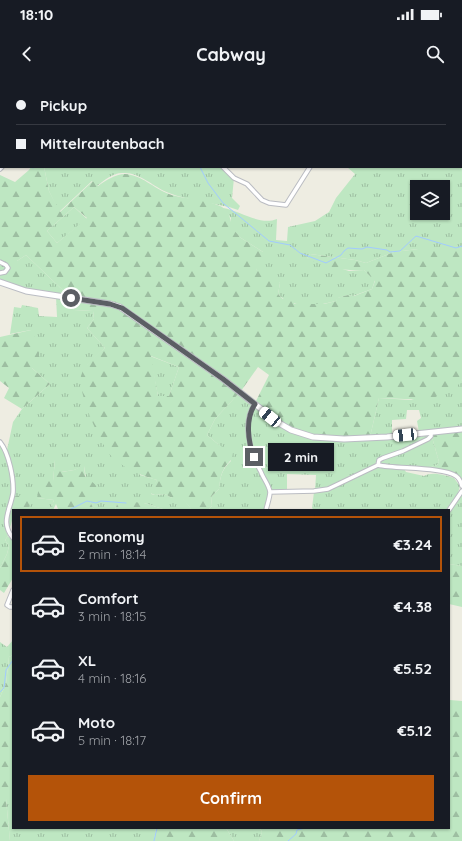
<!DOCTYPE html>
<meta charset="utf-8">
<style>
:root{--surface:#171b24;--page:#242831;--text:#f1f3f6;--muted:#9ea1a6;--line:#363941;--accent:#b45309}
body{margin:0;font-family:Quicksand,sans-serif;background:var(--page);color:var(--text);height:100vh;display:flex;flex-direction:column;font-size:15px;white-space:nowrap}
*{box-sizing:border-box;margin:0}
p{font-size:13px;color:var(--muted)}
.icon{flex:none;width:22px;height:22px;fill:none;stroke:currentColor;stroke-width:2;stroke-linecap:round;stroke-linejoin:round}
.map{position:relative;flex:1;overflow:hidden}
.side{position:absolute;left:12px;top:429px;width:438px;height:320px;display:flex;flex-direction:column;background:var(--surface);border-radius:0px;box-shadow:0 1px 3px #0004}
.side>*{flex:none}
.banner{position:absolute;left:0px;top:0px;width:462px;height:88px;box-shadow:0 1px 3px #0004;display:grid;align-content:center;height:88px;padding:0 16px;background:var(--surface)}
.tools{position:absolute;left:410px;top:100px;display:grid;gap:8px}
.tools a{display:grid;place-items:center;width:40px;height:40px;border-radius:0px;background:var(--surface);box-shadow:0 1px 3px #0004;font-size:20px}
.end{position:absolute;width:18px;height:18px;margin:-9px;border:5px solid #5b5e64;background:#fff;box-shadow:0 0 0 2px #fff}
.from{border-radius:50%}
.bubble{position:absolute;height:28px;border-radius:0px;background:var(--surface);box-shadow:0 1px 3px #0004;font-size:13px;font-weight:800;line-height:28px;text-align:center}
.car{position:absolute;width:12px;height:24px;margin:-12px -6px;border-radius:5px;box-shadow:0 0 3px 1px #0007;background:linear-gradient(#fff 24%,#345 0 40%,#fff 0 76%,#345 0 86%,#fff 0)}
.banner b{display:flex;align-items:center;gap:14px;height:38px;font-size:15px}
.banner b+b{border-top:1px solid var(--line)}
.banner i{width:10px;height:10px;background:var(--text)}
ul{padding:7px 0 0;list-style:none}
li{display:flex;align-items:center;gap:12px;height:56px;margin:0 8px 6px;padding:0 8px;border:2px solid transparent;border-radius:0px}
li div{flex:1}
li b{display:block;font-size:15px}
li em{font-style:normal;font-weight:800}
li.on{border-color:var(--accent)}
li>.icon{width:36px;height:36px;stroke-width:1.5}
.button{display:flex;gap:8px;margin-top:auto;padding:8px 16px}
.button a{flex:1;height:46px;border-radius:0px;background:var(--accent);color:#fff;font-size:16px;font-weight:800;line-height:46px;text-align:center}
.status{display:flex;justify-content:space-between;align-items:center;height:28px;padding:0 20px;background:var(--surface);direction:ltr}
.status svg{height:11px;fill:currentColor}
header{display:flex;justify-content:space-between;align-items:center;height:52px;padding:0 16px;background:var(--surface);font-size:18px;font-weight:800}
.map>svg:first-child{display:block}
</style>
<div class="status"><b>18:10</b><svg viewBox="0 0 49 12"><path d="M0 12V9h3v3zM5 12V6h3v6zM10 12V3h3v9zM15 12V0h3v12zM26 1h20v11H26zM47 4h2v5h-2z"/></svg></div>
<header><svg class="icon" aria-label="back" viewBox="0 0 24 24"><path d="M15 5l-7 7 7 7"/></svg>Cabway<svg class="icon" aria-label="search" viewBox="0 0 24 24"><circle cx="10" cy="10" r="6"/><path d="M15 15l6 6"/></svg></header>
<div class="map">
<svg width="462" height="761" viewBox="0 0 462 761">
<defs>
<pattern id="grass-tufts" width="24" height="20" patternUnits="userSpaceOnUse"><rect width="24" height="20" fill="#bee7c2"/><path d="M3 7l-1-3M5 7V3M7 7l1-3M15 17l-1-3M17 17v-4M19 17l1-3" fill="none" stroke="#9dbea1"/></pattern>
<pattern id="forest-firs" width="22" height="20" patternUnits="userSpaceOnUse"><rect width="22" height="20" fill="#bee7c2"/><path d="M5 1l3.5 6h-7zM16 11l3.5 6h-7z" fill="#9dbea1"/></pattern>
</defs>
<rect width="100%" height="100%" fill="#eeede2"/>
<path fill="url(#grass-tufts)" fill-rule="evenodd" d="M171 0H349V1Z
M351 0H462V169H418L394 172 366 183 355 180 310 174 307 178 349 191 364 190 375 200 372 209 353 216 348 215 338 218 336 221C318 226 291 229 278 214L280 203 256 190 263 172 241 158 231 148V138L223 128C241 131 260 146 277 139L276 160 287 161 288 147 315 141 329 132 336 118 355 94 347 87H461V1H351ZM417 107H443V133H417Z
M44 87H222L234 98 232 118 240 126 238 130 229 127C210 123 187 120 169 113 153 107 141 93 124 93 114 92 104 100 97 106L92 101 59 132 49 111Z
M74 127 87 139 57 163 47 151Z
M26 175 69 216 18 207 17 181Z
M56 217 70 219 74 230 93 231 94 239 87 248 105 268 87 285 140 395 157 400 151 414 155 415 165 414 172 418 182 417 192 430H166L144 423 117 424 115 430H94L90 421 84 386 74 390 61 392 55 380 53 401 37 418 54 420 50 430H24L28 429 13 417 9 377 7 370 13 342 22 329 50 304 32 288 31 250 10 254 14 227 21 228 22 225 38 228 39 236 57 237Z
M150 276 179 287 169 316H158Z
M462 299V348L419 352 417 341 421 338 419 330H407L406 339 392 340V353H410L370 357 379 318 411 320 460 303Z
M239 313 251 325 248 360 268 409V418L265 430H208L212 426 211 417 219 409C220 397 222 389 231 381L219 365 207 355 215 339Z
M255 327 321 360 344 361 429 356 408 367 378 379 375 384 370 388 328 408 315 410 316 395 287 394V411H273L270 409C260 387 248 367 251 342 251 337 252 331 255 327Z
M432 357 439 382 437 385 431 387 429 390 381 384V381Z
M0 364C2 368 6 373 8 377 10 385 12 401 12 409 12 427 0 438 8 456L5 460 9 466 7 474 0 488Z
M377 387 404 389 406 392 424 396C432 391 445 395 454 398L460 406 458 413 446 430H314L312 428 314 412 322 411Z
M461 414H462V486L449 484V431Z
M13 560V575L9 577 6 604 0 617V562L7 567Z
M6 719H13V748H156L154 761H10Z
M226 748H260L262 752 259 761H234Z"/>
<path fill="url(#forest-firs)" fill-rule="evenodd" d="M31 87H44L49 111 60 132 93 101 98 106C105 101 115 94 125 94 142 95 153 108 169 114 183 119 210 120 222 127 230 132 231 141 232 148L241 158 263 172V180L256 190 268 192 280 203 278 214 283 219 291 213 294 224H324L336 221 337 218 348 215 354 216 372 209 375 201 364 190C344 191 324 188 307 178L310 174 355 180 366 183 394 172 418 169H462V299L461 303 430 320 379 318 370 357 329 358 311 355 291 349 255 323 269 295 258 287 241 311 215 339 207 355 219 365 233 372C231 384 228 381 224 389 220 396 220 402 219 409L211 417 212 426 208 430H192L182 418H172L165 414 155 415 150 413 157 400C142 396 128 390 115 380 102 370 77 312 81 296 84 284 96 276 105 268L87 248 94 239 93 231 74 230 69 216 26 175 17 181 22 194 18 207 0 200V95L15 102 29 90ZM74 127 87 138 57 163 47 151ZM151 276 179 287 169 316H158Z
M31 250 39 265V279L32 288 50 304 22 329 4 318 9 308 0 301V257Z
M462 351V402L458 396 429 390 431 387 437 385 439 382 432 357 433 354Z
M55 380 61 381 62 392 74 390 84 385 85 396 97 406 90 421 94 430 58 429 56 424 53 430H50L54 420 37 418 39 406 42 400 53 401Z
M22 415 31 421 28 429 24 430H13V437L10 448 6 449 5 442 13 417Z
M123 421 144 423 166 430H115L117 424Z
M8 456 13 461V498L4 513 0 510V488L7 474 9 466 5 460Z
M449 484 462 486V527L449 524Z
M13 575V719H6L10 761H0V617L6 604 9 577Z
M450 620 462 621V761H259L262 752 260 748H449Z
M156 748H226L234 761H154Z"/>
<g fill="none" stroke-linecap="round" stroke-linejoin="round">
<path stroke="#a1cbff" stroke-width="1" d="M124 0 125 1
M200 87 208 103 223 123 269 161 290 165 300 173 326 183 341 175 344 171 348 168 362 169 367 167 387 170 390 172 400 171 416 156 456 168 462 166
M33 88V87
M69 430 87 421 96 423 101 421 126 423
M0 612 4 608 6 590 13 580
M154 761 157 748
M288 761 296 754 297 750 305 748"/>
<defs>
<path id="minor" d="M5 0 7 1
M170 0 171 1
M223 87 234 98 247 104 262 120 269 123 286 125 310 87
M0 89 2 87
M0 182 6 185 8 188 5 192 0 193
M255 324C241 343 251 374 261 392 263 398 269 405 270 412 270 417 267 425 266 430
M0 362C9 373 14 399 13 413 10 431 0 442 13 458
M378 385C395 389 443 387 456 396 459 398 461 402 462 406
M378 385 379 380 383 378 403 371 428 359 431 356V352
M270 412 314 411 328 409 378 385
M449 430 462 411
M13 510 7 525 10 527H13"/>
<path id="secondary" d="M0 202 26 211 110 224 120 227 223 299 279 343 291 350 313 357 344 359 387 357 462 349"/>
</defs>
<use href="#minor" stroke="#babcc2" stroke-width="5.5"/>
<use href="#secondary" stroke="#bbbdc4" stroke-width="7"/>
<use href="#minor" stroke="#fff" stroke-width="3.5"/>
<use href="#secondary" stroke="#fff" stroke-width="5"/>
</g>
<g fill="none" stroke-linecap="round" stroke-linejoin="round">
<path stroke="#5b5e64" stroke-width="5" d="M71 218 110 224 122 228 223 299 255 324C245 339 248 362 254 377"/>
</g>
</svg>
<div class="tools">
<a><svg class="icon" aria-label="layers" viewBox="0 0 24 24"><path d="M12 4l9 5-9 5-9-5zM3 14l9 5 9-5"/></svg></a>
</div>
<i class="end from" style="left:71px;top:218px"></i>
<i class="end" style="left:254px;top:377px"></i>
<div class="bubble" style="left:268px;top:363px;width:66px">2 min</div>
<i class="car" style="left:270px;top:337px;rotate:309deg"></i>
<i class="car" style="left:405px;top:355px;rotate:264deg"></i>
<div class="banner">
<b><i class="from"></i>Pickup</b>
<b><i></i>Mittelrautenbach</b>
</div>
<section class="side">
<ul>
<li class="on"><svg class="icon" aria-label="car" viewBox="0 0 24 24"><path d="M5 17H2v-5l4-1 3-4h7l3 4 3 1v5h-3M9 17h6M6 11h13"/><circle cx="7" cy="17" r="2"/><circle cx="17" cy="17" r="2"/></svg><div><b>Economy</b><p>2 min · 18:14</p></div><em>€3.24</em></li>
<li><svg class="icon" aria-label="car" viewBox="0 0 24 24"><path d="M5 17H2v-5l4-1 3-4h7l3 4 3 1v5h-3M9 17h6M6 11h13"/><circle cx="7" cy="17" r="2"/><circle cx="17" cy="17" r="2"/></svg><div><b>Comfort</b><p>3 min · 18:15</p></div><em>€4.38</em></li>
<li><svg class="icon" aria-label="car" viewBox="0 0 24 24"><path d="M5 17H2v-5l4-1 3-4h7l3 4 3 1v5h-3M9 17h6M6 11h13"/><circle cx="7" cy="17" r="2"/><circle cx="17" cy="17" r="2"/></svg><div><b>XL</b><p>4 min · 18:16</p></div><em>€5.52</em></li>
<li><svg class="icon" aria-label="car" viewBox="0 0 24 24"><path d="M5 17H2v-5l4-1 3-4h7l3 4 3 1v5h-3M9 17h6M6 11h13"/><circle cx="7" cy="17" r="2"/><circle cx="17" cy="17" r="2"/></svg><div><b>Moto</b><p>5 min · 18:17</p></div><em>€5.12</em></li>
</ul>
<div class="button"><a>Confirm</a></div>
</section>
</div>
